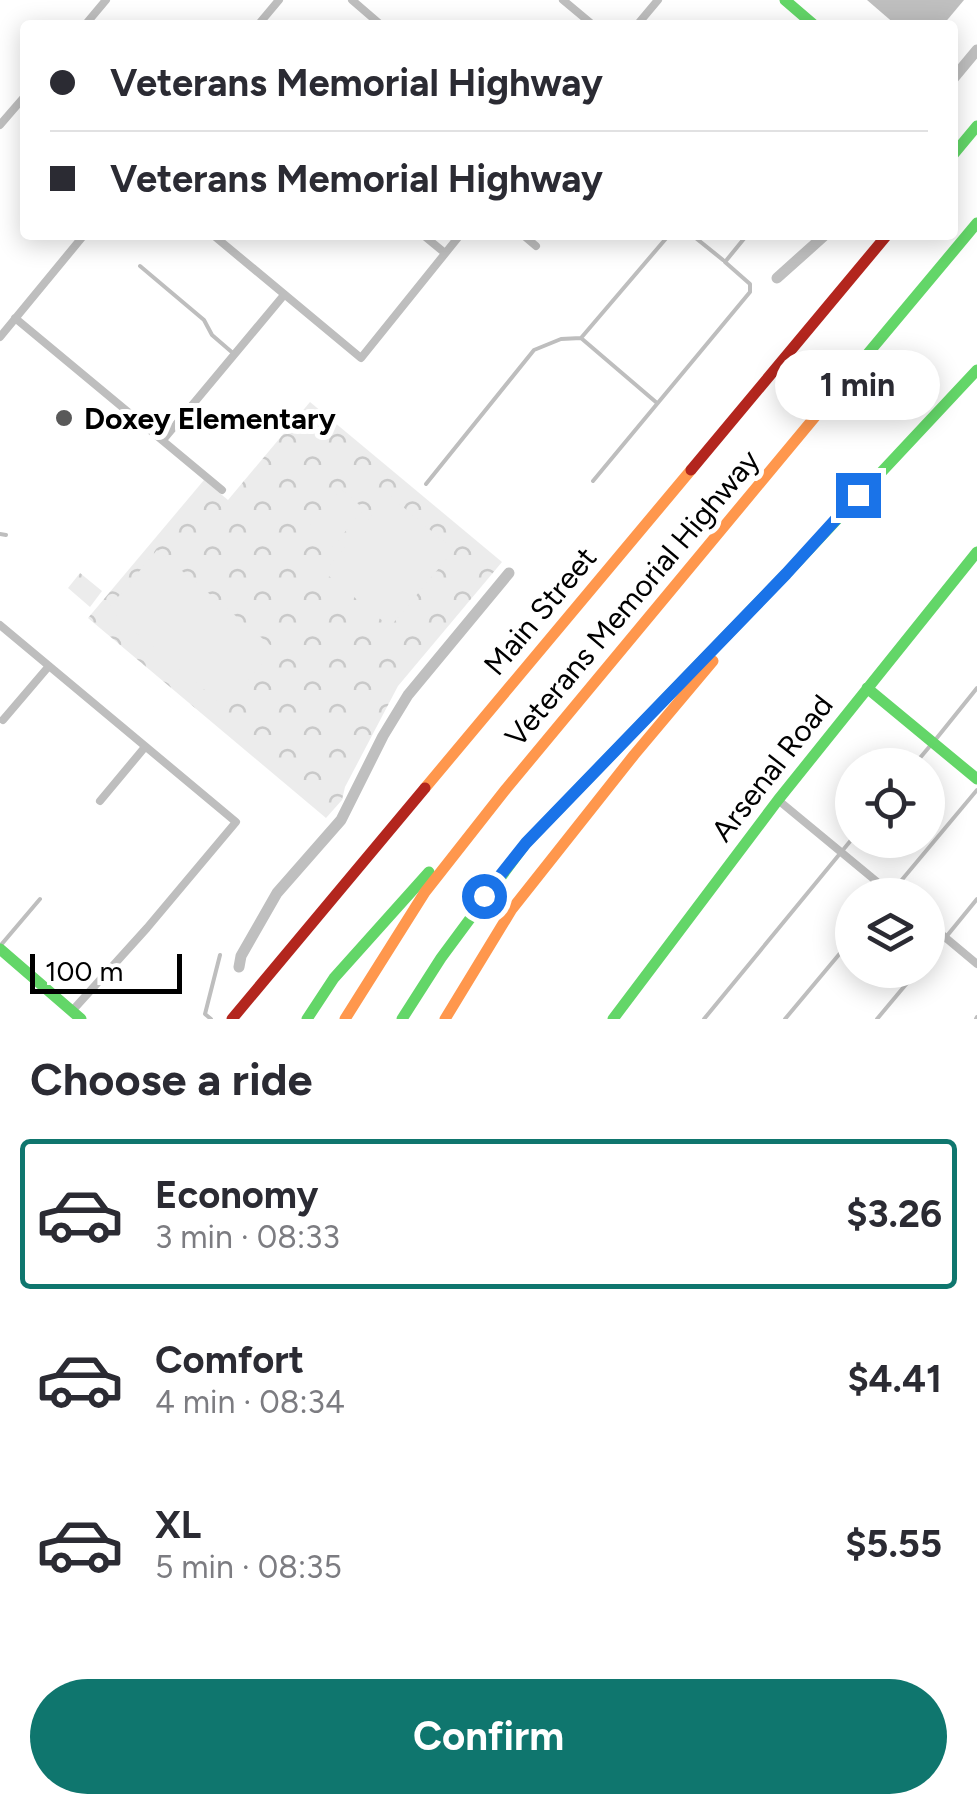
<!DOCTYPE html>
<meta charset="utf-8">
<style>
:root{--surface:#fff;--page:#f2f2f3;--text:#2b2b33;--muted:#7c7c81;--line:#e1e1e2;--accent:#0f766e}
body{margin:0;font-family:Figtree,sans-serif;background:var(--page);color:var(--text);height:100vh;display:flex;flex-direction:column;font-size:38px;white-space:nowrap}
*{box-sizing:border-box;margin:0}
p{font-size:32px;color:var(--muted)}
.icon{flex:none;width:55px;height:55px;fill:none;stroke:currentColor;stroke-width:2;stroke-linecap:round;stroke-linejoin:round}
.map{position:relative;height:1019px;overflow:hidden}
.side{display:flex;flex-direction:column;background:var(--surface);flex:1}
.side>*{flex:none}
.banner{position:absolute;left:20px;top:20px;width:938px;height:220px;border-radius:10px;box-shadow:0 5px 25px #0003;display:grid;align-content:center;height:220px;padding:0 30px;background:var(--surface)}
.fabs{position:absolute;left:835px;top:748px;display:grid;gap:20px}
.fabs a{display:grid;place-items:center;width:110px;height:110px;border-radius:50%;background:var(--surface);box-shadow:0 5px 25px #0003;font-size:50px}
.scale{position:absolute;left:30px;bottom:25px;width:152px;box-sizing:border-box;padding-left:10px;border:5px solid #000;border-top:0;font-size:28px;line-height:35px;white-space:nowrap;color:#000;-webkit-text-stroke:8px #fff;paint-order:stroke}
.end{position:absolute;width:45px;height:45px;margin:-22px;border:12px solid #1a73e8;background:#fff;box-shadow:0 0 0 5px #fff}
.from{border-radius:50%}
.bubble{position:absolute;height:70px;border-radius:35px;background:var(--surface);box-shadow:0 5px 25px #0003;font-size:32px;font-weight:700;line-height:70px;text-align:center}
.banner b{display:flex;align-items:center;gap:35px;height:95px;font-size:38px}
.banner b+b{border-top:2px solid var(--line)}
.banner i{width:25px;height:25px;background:var(--text)}
ul{padding:0;list-style:none}
li{display:flex;align-items:center;gap:30px;height:150px;margin:0 20px 15px;padding:0 10px;border:5px solid transparent;border-radius:10px}
li div{flex:1}
li b{display:block;font-size:38px}
li em{font-style:normal;font-weight:700}
li.on{border-color:var(--accent)}
li>.icon{width:90px;height:90px;stroke-width:1.5}
h2{padding:0 30px;font-size:45px;line-height:120px}
.primary-button{display:flex;gap:20px;margin-top:auto;padding:20px 30px}
.primary-button a{flex:1;height:115px;border-radius:60px;background:var(--accent);color:#fff;font-size:40px;font-weight:700;line-height:115px;text-align:center}
.map>svg:first-child{display:block}
</style>
<div class="map">
<svg width="977" height="1019" viewBox="0 0 977 1019">
<defs>
<pattern id="park-crowns" width="20" height="18" patternUnits="userSpaceOnUse" patternTransform="scale(2.5)"><rect width="20" height="18" fill="#ececec"/><path d="M2 6a3 3 0 1 1 6 0M12 15a3 3 0 1 1 6 0" fill="none" stroke="#c9c9c9"/></pattern>
</defs>
<rect width="100%" height="100%" fill="#fff"/>
<path fill="url(#park-crowns)" d="M310 402 502 562 398 686 345 787 342 800 326 818 88 618 204 480 228 500Z
M80 573 102 591 90 607 68 588Z"/>
<path fill="#ececec" d="M341 489 364 509 330 550 306 530Z
M389 495 454 550 390 627 324 572Z
M157 550 275 649 225 707 108 609Z"/>
<path fill="#bfbfbf" d="M867 0H964L943 25H896Z"/>
<g fill="none" stroke-linecap="round" stroke-linejoin="round">
<path stroke="#bfbfbf" stroke-width="11" d="M952 80 977 50
M777 278 825 235
M239 967 241 956 277 893 341 820 383 736 408 695 509 573"/>
<path stroke="#bebebe" stroke-width="4" d="M692 235 723 260
M140 266 204 320 212 335 234 354
M581 338 669 235
M593 481 750 292V284L725 262 747 235
M426 484 534 350 561 339 581 338 657 403
M0 534 6 535
M936 739 977 688
M914 765 930 746
M890 894 977 790
M1 945 40 899
M928 959 977 899
M211 1019 205 1014 220 955
M704 1019 852 839
M785 1019 852 939
M877 1019 918 970
M976 1019 977 1017"/>
<path stroke="#bebebe" stroke-width="8" d="M352 0 381 25
M563 0 593 25
M85 25 106 0
M258 25 279 0
M637 25 658 0
M0 125 25 96
M213 235 361 358 460 235
M423 235 445 253
M523 235 536 246
M15 318 222 490
M0 337 84 235
M163 440 284 295
M0 625 236 822 147 928 72 1011
M3 720 49 666
M778 800 893 895
M100 801 145 747
M928 923 977 964"/>
<path stroke="#63d668" stroke-width="11" d="M785 0 814 25
M952 156 977 126
M819 412 977 223
M867 688 977 779
M0 949 81 1019
M307 1019 334 978 429 872
M402 1019 441 958 526 843 786 574 977 370
M613 1019 778 800 977 552"/>
<path stroke="#ff974d" stroke-width="11" d="M425 788 691 470
M345 1019 425 892 506 789 819 412
M445 1019 512 909 634 755 713 661"/>
<path stroke="#b3261e" stroke-width="11" d="M691 470 887 235
M232 1019 425 788"/>
</g>
<g fill="none" stroke-linecap="round" stroke-linejoin="round">
<path stroke="#1a73e8" stroke-width="12" d="M484 896 526 843 786 574 858 495"/>
</g>
<circle fill="#595959" stroke="#fff" stroke-width="4" cx="64" cy="418" r="10"/>
<g text-anchor="middle" dominant-baseline="central" stroke-width="10" stroke-linejoin="round" paint-order="stroke">
<g font-size="30" font-weight="bold" fill="#000" stroke="#fff" text-anchor="start">
<text x="84" y="418">Doxey Elementary</text>
</g>
<g font-size="30" fill="#000" stroke="#fff">
<text transform="translate(632 598) rotate(-50)">Veterans Memorial Highway</text>
<text transform="translate(540 611) rotate(-50)">Main Street</text>
<text transform="translate(772 768) rotate(-52)">Arsenal Road</text>
</g>
</g>
</svg>
<div class="fabs">
<a><svg class="icon" aria-label="locate" viewBox="0 0 24 24"><circle cx="12" cy="12" r="6"/><path d="M12 2v4M12 18v4M2 12h4M18 12h4"/></svg></a>
<a><svg class="icon" aria-label="layers" viewBox="0 0 24 24"><path d="M12 4l9 5-9 5-9-5zM3 14l9 5 9-5"/></svg></a>
</div>
<div class="scale">100 m</div>
<i class="end from" style="left:484px;top:896px"></i>
<i class="end" style="left:858px;top:495px"></i>
<div class="bubble" style="left:775px;top:350px;width:165px">1 min</div>
<div class="banner">
<b><i class="from"></i>Veterans Memorial Highway</b>
<b><i></i>Veterans Memorial Highway</b>
</div>
</div>
<section class="side">
<h2>Choose a ride</h2>
<ul>
<li class="on"><svg class="icon" aria-label="car" viewBox="0 0 24 24"><path d="M5 17H2v-5l4-1 3-4h7l3 4 3 1v5h-3M9 17h6M6 11h13"/><circle cx="7" cy="17" r="2"/><circle cx="17" cy="17" r="2"/></svg><div><b>Economy</b><p>3 min · 08:33</p></div><em>$3.26</em></li>
<li><svg class="icon" aria-label="car" viewBox="0 0 24 24"><path d="M5 17H2v-5l4-1 3-4h7l3 4 3 1v5h-3M9 17h6M6 11h13"/><circle cx="7" cy="17" r="2"/><circle cx="17" cy="17" r="2"/></svg><div><b>Comfort</b><p>4 min · 08:34</p></div><em>$4.41</em></li>
<li><svg class="icon" aria-label="car" viewBox="0 0 24 24"><path d="M5 17H2v-5l4-1 3-4h7l3 4 3 1v5h-3M9 17h6M6 11h13"/><circle cx="7" cy="17" r="2"/><circle cx="17" cy="17" r="2"/></svg><div><b>XL</b><p>5 min · 08:35</p></div><em>$5.55</em></li>
</ul>
<div class="primary-button"><a>Confirm</a></div>
</section>
